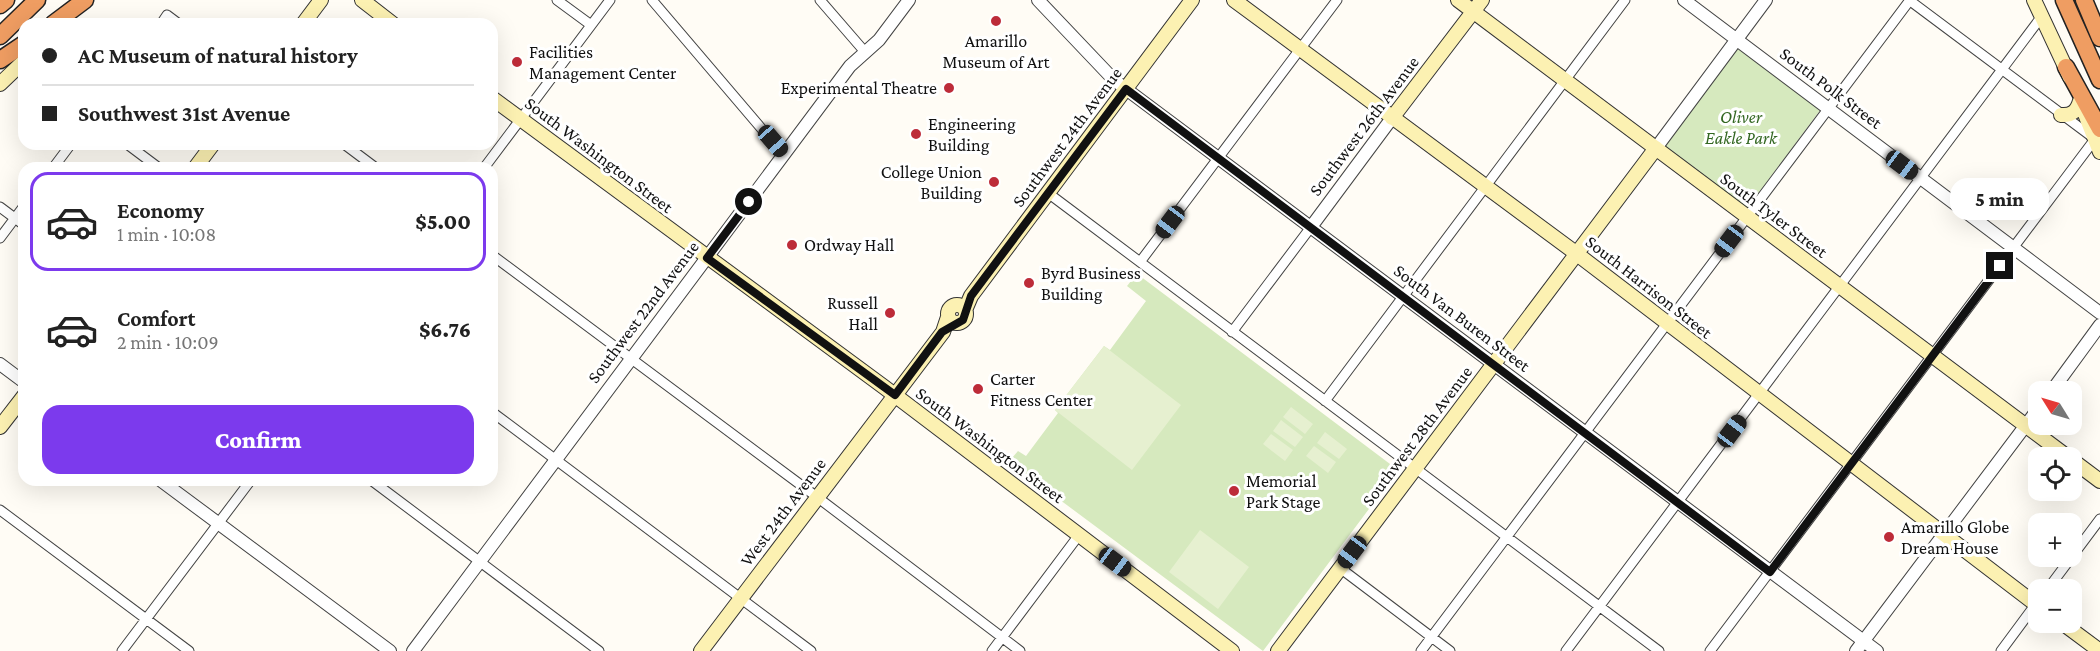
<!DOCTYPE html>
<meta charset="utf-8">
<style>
:root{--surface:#fff;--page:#f2f2f2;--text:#222;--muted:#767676;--line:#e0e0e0;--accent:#7c3aed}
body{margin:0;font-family:"Crimson Pro",serif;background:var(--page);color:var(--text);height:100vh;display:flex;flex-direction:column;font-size:22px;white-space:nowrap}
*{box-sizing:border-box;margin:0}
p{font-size:20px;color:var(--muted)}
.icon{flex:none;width:33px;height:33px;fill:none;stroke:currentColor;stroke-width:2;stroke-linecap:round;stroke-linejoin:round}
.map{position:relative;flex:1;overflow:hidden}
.sheet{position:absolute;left:18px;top:162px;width:480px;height:324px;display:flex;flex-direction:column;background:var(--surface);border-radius:18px;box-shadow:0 6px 24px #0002}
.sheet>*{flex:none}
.hud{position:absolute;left:18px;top:18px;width:480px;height:132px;border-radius:18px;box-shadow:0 6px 24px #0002;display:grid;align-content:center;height:132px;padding:0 24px;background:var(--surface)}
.needle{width:39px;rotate:307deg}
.tools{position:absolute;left:2028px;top:381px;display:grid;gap:12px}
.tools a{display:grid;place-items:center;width:54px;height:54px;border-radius:12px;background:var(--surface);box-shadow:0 6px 24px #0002;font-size:30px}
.end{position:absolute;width:27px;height:27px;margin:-14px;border:8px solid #111;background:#fff;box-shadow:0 0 0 3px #fff}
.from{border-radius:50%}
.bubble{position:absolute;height:42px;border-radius:18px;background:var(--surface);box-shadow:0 6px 24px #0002;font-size:20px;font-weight:800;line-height:42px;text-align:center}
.car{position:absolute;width:18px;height:36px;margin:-18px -9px;border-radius:8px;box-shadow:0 0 4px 2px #0007;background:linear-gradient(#222 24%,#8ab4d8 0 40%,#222 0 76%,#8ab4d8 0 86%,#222 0)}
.hud b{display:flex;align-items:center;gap:21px;height:57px;font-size:22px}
.hud b+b{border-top:2px solid var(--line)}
.hud i{width:15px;height:15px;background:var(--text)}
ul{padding:10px 0 0;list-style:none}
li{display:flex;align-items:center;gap:18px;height:99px;margin:0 12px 9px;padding:0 12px;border:3px solid transparent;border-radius:18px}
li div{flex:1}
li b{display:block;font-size:22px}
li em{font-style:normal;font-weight:800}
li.on{border-color:var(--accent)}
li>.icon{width:54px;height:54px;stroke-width:1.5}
.action{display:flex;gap:12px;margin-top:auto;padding:12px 24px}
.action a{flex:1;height:69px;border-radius:18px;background:var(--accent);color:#fff;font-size:24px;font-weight:800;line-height:69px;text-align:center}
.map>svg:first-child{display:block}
</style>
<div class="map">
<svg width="2100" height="651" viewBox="0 0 2100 651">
<rect width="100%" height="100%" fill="#fffcf5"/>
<path fill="#d6e9be" d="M1736 46 1821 109 1746 210 1661 146Z
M1132 270 1398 470 1263 651 1001 456 1004 452 1012 458 1018 451 1026 456 1058 413 1055 410 1104 346 1110 350 1146 301 1127 286 1131 281 1126 277Z"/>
<path fill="#e6f0d0" d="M1104 346 1181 405 1132 470 1055 410Z
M1291 407 1313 424 1305 434 1283 417Z
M1281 420 1303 437 1295 447 1273 431Z
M1325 432 1347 449 1339 459 1317 443Z
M1271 434 1293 450 1285 461 1263 444Z
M1314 446 1336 462 1328 473 1306 456Z
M1200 530 1249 567 1218 609 1169 572Z"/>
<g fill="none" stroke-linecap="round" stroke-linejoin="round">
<defs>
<path id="minor" d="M557 0 591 25
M652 0 784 155
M820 0 865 52
M161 24 167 15 179 24
M127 144 159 168
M344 144 376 168
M53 168 71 144
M484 168 610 0
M1048 193 1659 651
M0 207 24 225
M0 238 24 206
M492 255 817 497 1020 651
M1140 262 1337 0
M1232 332 1311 227
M1325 401 1625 0
M492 412 811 651
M371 480 599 651
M0 510 189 651
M1340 568 1450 651
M2047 590 2100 519
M122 651 251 480
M992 651 1079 535
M1421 651 1910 0
M1566 651 2042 16
M1710 651 2095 139 1909 0
M2001 651 2038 601"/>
<path id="tertiary" d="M1038 0 1114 80 1126 89 1877 651
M1684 0 2100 313
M1656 148 1766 0
M1311 227 1392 118
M0 364 24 382
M2051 392 2100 325
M160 480 390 651
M413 651 850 66 879 40 909 0
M1856 651 2038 409"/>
<path id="secondary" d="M362 0 393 24
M1234 0 1577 254 2038 606
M1458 0 2069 458
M2034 0 2070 77
M303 24 321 0
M0 84 24 61
M492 98 884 387 1232 651
M2085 114 2100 152
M2061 115C2072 116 2077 111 2080 101
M1392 118 1482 0
M195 168 213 144
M948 314a9 9 0 1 1 18 0a9 9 0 1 1-18 0Z
M965 310 971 296 1192 0
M0 427 24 396
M2072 460 2100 481
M2061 622 2100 651
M701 651 943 332 948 317
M1278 651 1656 148"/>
<path id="motorway" d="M2064 0 2100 80
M2084 0 2100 38
M0 5 6 0
M53 24 85 0
M0 36 37 0
M0 60 24 44
M2066 67 2100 129"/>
</defs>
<use href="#minor" stroke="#444" stroke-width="11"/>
<use href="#tertiary" stroke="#444" stroke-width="14"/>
<use href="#secondary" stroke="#333" stroke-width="16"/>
<use href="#motorway" stroke="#222" stroke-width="19"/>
<use href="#minor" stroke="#fff" stroke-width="9"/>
<use href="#tertiary" stroke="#fff" stroke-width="12"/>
<use href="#secondary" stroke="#fcf1b2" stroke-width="14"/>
<use href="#motorway" stroke="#ef9d62" stroke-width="16"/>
</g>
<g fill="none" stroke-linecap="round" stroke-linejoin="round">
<path stroke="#111" stroke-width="8" d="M749 202 707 258 895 395 942 332 963 320 971 296 1126 89 1770 572 2000 266"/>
</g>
<g fill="#bd2c39" stroke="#fff" stroke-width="2">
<circle cx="996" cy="21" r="6"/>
<circle cx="517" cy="62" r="6"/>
<circle cx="949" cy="88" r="6"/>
<circle cx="916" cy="134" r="6"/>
<circle cx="994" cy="182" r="6"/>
<circle cx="792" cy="245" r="6"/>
<circle cx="1029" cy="283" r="6"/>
<circle cx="890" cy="313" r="6"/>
<circle cx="978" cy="389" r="6"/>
<circle cx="1234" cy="491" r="6"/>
<circle cx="1889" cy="537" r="6"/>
</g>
<g text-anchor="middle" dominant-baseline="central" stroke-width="6" stroke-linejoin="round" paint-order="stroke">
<g font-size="18" fill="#111" stroke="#fff" text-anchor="start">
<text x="996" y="41" text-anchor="middle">Amarillo<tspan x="996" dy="21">Museum of Art</tspan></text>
<text x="529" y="52">Facilities<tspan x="529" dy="21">Management Center</tspan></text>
<text x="937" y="88" text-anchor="end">Experimental Theatre</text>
<text x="928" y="124">Engineering<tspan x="928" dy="21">Building</tspan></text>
<text x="982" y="172" text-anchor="end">College Union<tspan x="982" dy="21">Building</tspan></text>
<text x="804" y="245">Ordway Hall</text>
<text x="1041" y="273">Byrd Business<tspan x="1041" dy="21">Building</tspan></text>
<text x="878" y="303" text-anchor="end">Russell<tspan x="878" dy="21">Hall</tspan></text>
<text x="990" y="379">Carter<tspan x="990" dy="21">Fitness Center</tspan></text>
<text x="1246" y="481">Memorial<tspan x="1246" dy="21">Park Stage</tspan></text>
<text x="1901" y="527">Amarillo Globe<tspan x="1901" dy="21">Dream House</tspan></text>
</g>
<g font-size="18" fill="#111" stroke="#fff">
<text transform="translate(1831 88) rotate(37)">South Polk Street</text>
<text transform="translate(1364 126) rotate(-53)">Southwest 26th Avenue</text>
<text transform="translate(1067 137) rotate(-53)">Southwest 24th Avenue</text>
<text transform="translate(599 155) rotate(37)">South Washington Street</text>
<text transform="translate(1774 215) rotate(37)">South Tyler Street</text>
<text transform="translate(1649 287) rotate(38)">South Harrison Street</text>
<text transform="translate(643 312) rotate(-53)">Southwest 22nd Avenue</text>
<text transform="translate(1462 318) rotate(37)">South Van Buren Street</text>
<text transform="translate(1417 436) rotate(-53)">Southwest 28th Avenue</text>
<text transform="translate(990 445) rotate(37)">South Washington Street</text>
<text transform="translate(783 512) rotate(-53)">West 24th Avenue</text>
</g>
<g font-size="18" font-style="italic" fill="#336722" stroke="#fff">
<text x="1741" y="117">Oliver<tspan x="1741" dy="21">Eakle Park</tspan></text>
</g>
</g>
</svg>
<div class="tools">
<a><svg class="needle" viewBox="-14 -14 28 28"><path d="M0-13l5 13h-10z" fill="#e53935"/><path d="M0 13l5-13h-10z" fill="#767676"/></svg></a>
<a><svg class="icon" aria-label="locate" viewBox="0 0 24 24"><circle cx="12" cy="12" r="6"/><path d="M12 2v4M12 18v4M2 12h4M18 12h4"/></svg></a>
<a>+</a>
<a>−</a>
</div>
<i class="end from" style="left:749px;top:202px"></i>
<i class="end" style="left:2000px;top:266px"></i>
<div class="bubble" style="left:1950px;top:178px;width:99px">5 min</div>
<i class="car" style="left:773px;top:141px;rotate:139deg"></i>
<i class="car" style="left:1902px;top:165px;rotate:127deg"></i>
<i class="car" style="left:1170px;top:222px;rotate:217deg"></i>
<i class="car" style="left:1729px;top:241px;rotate:217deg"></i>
<i class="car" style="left:1732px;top:431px;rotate:37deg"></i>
<i class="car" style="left:1352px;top:552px;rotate:217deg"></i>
<i class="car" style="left:1115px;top:562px;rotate:127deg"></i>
<div class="hud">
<b><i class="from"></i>AC Museum of natural history</b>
<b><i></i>Southwest 31st Avenue</b>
</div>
<section class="sheet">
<ul>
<li class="on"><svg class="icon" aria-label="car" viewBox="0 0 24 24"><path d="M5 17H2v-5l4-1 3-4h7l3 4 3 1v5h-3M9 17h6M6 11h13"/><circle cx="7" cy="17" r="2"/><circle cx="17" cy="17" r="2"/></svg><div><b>Economy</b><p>1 min · 10:08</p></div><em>$5.00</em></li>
<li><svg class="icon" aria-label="car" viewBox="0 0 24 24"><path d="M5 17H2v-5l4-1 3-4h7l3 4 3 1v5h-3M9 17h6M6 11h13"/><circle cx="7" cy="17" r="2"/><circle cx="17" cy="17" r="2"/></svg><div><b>Comfort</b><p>2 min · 10:09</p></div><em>$6.76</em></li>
</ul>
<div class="action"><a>Confirm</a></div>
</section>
</div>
